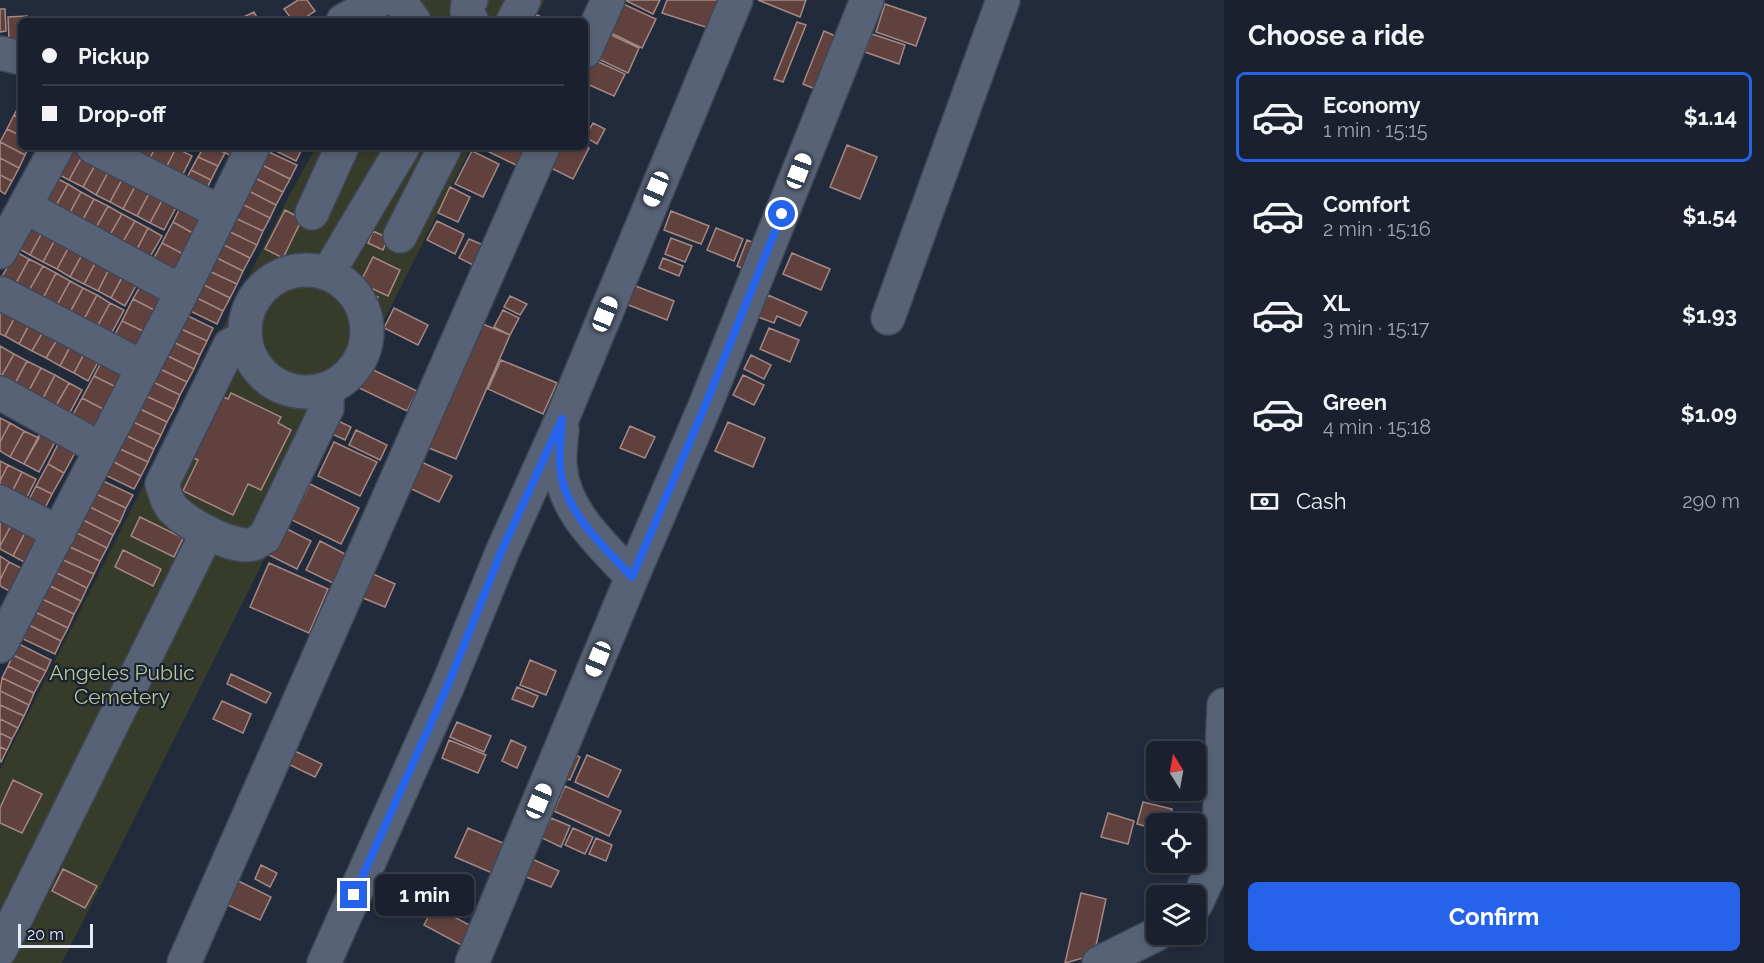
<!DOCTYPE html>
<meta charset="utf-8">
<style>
:root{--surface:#1a202d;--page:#232835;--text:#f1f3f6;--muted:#9fa3aa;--line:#383e49;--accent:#2563eb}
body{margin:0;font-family:Raleway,sans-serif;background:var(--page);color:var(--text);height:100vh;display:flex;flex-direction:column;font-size:22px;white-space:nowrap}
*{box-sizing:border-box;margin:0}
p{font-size:20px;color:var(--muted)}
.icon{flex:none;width:33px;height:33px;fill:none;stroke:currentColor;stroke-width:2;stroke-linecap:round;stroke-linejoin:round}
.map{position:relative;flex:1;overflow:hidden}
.sheet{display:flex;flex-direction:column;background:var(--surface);width:540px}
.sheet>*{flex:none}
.banner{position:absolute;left:18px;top:18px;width:570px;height:132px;border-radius:9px;box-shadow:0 3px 9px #0003,0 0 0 2px var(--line);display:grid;align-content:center;height:132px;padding:0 24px;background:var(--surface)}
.needle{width:39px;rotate:349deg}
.controls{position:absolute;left:1146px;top:741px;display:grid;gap:12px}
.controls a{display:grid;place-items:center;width:60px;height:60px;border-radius:9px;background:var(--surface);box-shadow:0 3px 9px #0003,0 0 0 2px var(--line);font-size:30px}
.scale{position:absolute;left:18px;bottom:15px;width:75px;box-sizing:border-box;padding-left:6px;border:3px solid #e4eaf6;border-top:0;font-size:16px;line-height:21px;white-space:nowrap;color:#e4eaf6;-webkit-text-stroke:4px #192132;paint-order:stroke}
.end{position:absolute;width:27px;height:27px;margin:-14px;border:8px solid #2563eb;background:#fff;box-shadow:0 0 0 3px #fff}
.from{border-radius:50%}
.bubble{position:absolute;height:42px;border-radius:9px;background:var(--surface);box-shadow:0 3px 9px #0003,0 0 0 2px var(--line);font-size:20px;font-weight:700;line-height:42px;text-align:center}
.car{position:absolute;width:18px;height:36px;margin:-18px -9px;border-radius:8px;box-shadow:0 0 4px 2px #0007;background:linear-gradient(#fff 24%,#345 0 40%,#fff 0 76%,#345 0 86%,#fff 0)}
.banner b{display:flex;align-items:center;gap:21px;height:57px;font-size:22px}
.banner b+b{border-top:2px solid var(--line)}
.banner i{width:15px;height:15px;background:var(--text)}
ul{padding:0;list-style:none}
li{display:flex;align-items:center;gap:18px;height:90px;margin:0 12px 9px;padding:0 12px;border:3px solid transparent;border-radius:9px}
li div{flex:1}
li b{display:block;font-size:22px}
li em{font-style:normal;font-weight:700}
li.on{border-color:var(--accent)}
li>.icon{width:54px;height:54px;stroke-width:1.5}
h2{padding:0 24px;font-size:27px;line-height:72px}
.pay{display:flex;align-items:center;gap:15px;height:66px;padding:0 24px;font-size:22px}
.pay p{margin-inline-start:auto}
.cta{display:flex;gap:12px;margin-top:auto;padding:12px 24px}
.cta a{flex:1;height:69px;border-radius:9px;background:var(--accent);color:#fff;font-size:24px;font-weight:700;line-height:69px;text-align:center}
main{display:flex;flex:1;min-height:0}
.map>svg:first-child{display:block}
</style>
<main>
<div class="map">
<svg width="1224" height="963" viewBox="0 0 1224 963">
<rect width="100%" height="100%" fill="#222b3c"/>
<path fill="#373b29" d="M417 0H545L534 21H388Z
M316 147H471L62 963H0V770L289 196Z"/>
<path fill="#61413d" stroke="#a48884" stroke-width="1.5" d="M298 0H307L315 11 300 21H293L284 9Z
M625 0H660L653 14Z
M667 0H720L718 31 662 13Z
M758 0H806L800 17Z
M619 2 656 19 642 48 605 30Z
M885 4 926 18 916 46 876 32Z
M0 9H5L6 31 0 32Z
M254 12 259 21H240L239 19Z
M537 15 549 21H535Z
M27 16V21H21V39L9 40 8 17Z
M797 22 806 25 783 82 774 79Z
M824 31 842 39 820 91 803 84Z
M605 32 639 48 628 73 594 57Z
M872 34 905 45 899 64 865 52Z
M592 59 625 74 614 96 585 83V74Z
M21 102V119L14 115Z
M14 115 21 119V136L7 129Z
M593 123 605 129 597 144 585 137Z
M7 129 21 136V147H29L25 155 0 142Z
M0 142 25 155 19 168 0 158Z
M847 145 877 157 860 199 830 187Z
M585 146 589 148 573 179 543 164 551 147Z
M70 147H79L85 151 69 180 56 173Z
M135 147H156L146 165 130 157Z
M156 147 176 148 163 174 146 165Z
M204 147H214L225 153 218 166 198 157Z
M214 147H241L235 158Z
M272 147H303L296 161 272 149Z
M479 147H530L520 167Z
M176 148 192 156 179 182 163 174Z
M85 151 99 158 83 187 69 180Z
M472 151 499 164 483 197 455 184Z
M269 152 297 165 290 179 262 165Z
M198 157 218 166 211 180 191 170Z
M0 158 19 168 12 181 0 175Z
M99 158 112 165 96 195 83 187Z
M112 165 126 172 110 202 96 195Z
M262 165 290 179 283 192 255 178Z
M191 170 211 180 204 194 184 183Z
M126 172 139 179 123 209 110 202Z
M0 175 12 181 5 194 0 191Z
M54 177 68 184 53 211 39 203Z
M255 178 283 192 276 205 249 191Z
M139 179 153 186 137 216 123 209Z
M68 184 81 192 67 218 53 211Z
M153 186 166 193 150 223 137 216Z
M450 187 470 197 458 222 438 213Z
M249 191 276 205 270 218 242 204Z
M81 192 94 199 80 225 67 218Z
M166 193 180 200 164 230 150 223Z
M94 199 108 206 93 233 80 225Z
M183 202 209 215 198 236 173 222Z
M242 204 270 218 263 231 235 218Z
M108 206 122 214 107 240 93 233Z
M285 210 302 219 283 258 265 249Z
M671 211 709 226 701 244 664 230Z
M122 214 135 221 120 247 107 240Z
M235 218 263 231 257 245 228 231Z
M30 221 44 229 30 255 16 247Z
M135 221 148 228 134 255 120 247Z
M437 221 464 234 455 254 427 240Z
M173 222 198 236 187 256 162 243Z
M148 228 162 236 147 262 134 255Z
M716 228 743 239 734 261 707 250Z
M44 229 57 236 43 262 30 255Z
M228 231 257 245 250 258 222 244Z
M373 231 388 238 383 250 368 243Z
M57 236 71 243 57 269 43 262Z
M671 238 692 246 685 262 665 254Z
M469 239 483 245 473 265 459 258Z
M747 240 757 244 746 270 737 266Z
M71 243 84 251 70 277 57 269Z
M162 243 187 256 176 276 151 263Z
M222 244 250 258 243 271 215 257Z
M84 251 98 258 84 284 70 277Z
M16 252 29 259 14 287 0 280Z
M792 253 830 269 821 290 783 274Z
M215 257 243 271 237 284 209 271Z
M373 257 400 270 388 296 360 283Z
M98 258 111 265 98 291 84 284Z
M663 258 683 266 679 276 659 268Z
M29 259 43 266 27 294 14 287Z
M111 265 125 272 111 298 98 291Z
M43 266 56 273 41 302 27 294Z
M209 271 237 284 230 298 202 284Z
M125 272 139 280 125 306 111 298Z
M56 273 70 281 55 309 41 302Z
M145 278 167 290 156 311 133 299Z
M70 281 83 288 68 316 55 309Z
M202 284 230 298 223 311 195 297Z
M633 285 674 301 667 320 626 304Z
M83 288 97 295 82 323 68 316Z
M368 293 378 297 373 307 364 303Z
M97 295 110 303 95 331 82 323Z
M768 295 807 312 800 326 777 316 774 323 758 317Z
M510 296 527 304 520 315 504 307Z
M195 297 223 311 217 324 188 310Z
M133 299 156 311 145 332 122 321Z
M110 303 124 310 109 338 95 331Z
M2 308 16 315 5 336 0 334V312Z
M394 308 428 325 418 345 384 328Z
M503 310 519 318 510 335 494 327Z
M184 314 213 328 207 341 177 327Z
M16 315 30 323 19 344 5 336Z
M473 320 510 335 456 459 419 444Z
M122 321 145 332 134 354 111 342Z
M30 323 44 330 32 351 19 344Z
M177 327 207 341 200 355 171 341Z
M769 328 799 340 790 362 760 349Z
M44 330 58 338 46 358 32 351Z
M58 338 71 345 60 366 46 358Z
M171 341 200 355 194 369 164 354Z
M71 345 85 352 74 373 60 366Z
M0 346 14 354 0 379Z
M85 352 99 360 88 381 74 373Z
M106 353 128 365 116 387 94 376Z
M14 354 27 361 12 389 0 379Z
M164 354 194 369 187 382 158 368Z
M751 355 771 365 764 379 744 369Z
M501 360 557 383 543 414 488 389Z
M27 361 41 368 26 396 12 389Z
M363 365 417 391 407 411 353 385Z
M41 368 55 375 40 404 26 396Z
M158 368 187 382 180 395 151 381Z
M55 375 69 383 53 411 40 404Z
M743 375 764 385 754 405 733 395Z
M94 376 116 387 105 410 82 398Z
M151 381 180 395 174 409 144 395Z
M69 383 82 390 67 418 53 411Z
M231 393 281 417 278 423 291 430 261 490 248 484 233 515 183 491 198 460 191 457 221 396 228 399Z
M144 395 174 409 167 422 138 408Z
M82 398 105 410 93 432 70 420Z
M138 408 167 422 161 435 131 421Z
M0 418 10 423 0 442Z
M336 420 351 427 345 440 330 433Z
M131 421 161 435 154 449 125 435Z
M728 422 765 438 753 467 715 451Z
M10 423 24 431 10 457 0 451V442Z
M630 426 655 437 645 458 620 448Z
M42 430 57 438 39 472 24 464Z
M356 430 387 445 380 460 349 445Z
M24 431 39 438 24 464 10 457Z
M125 435 154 449 148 462 118 448Z
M59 442 76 451 64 473 48 464Z
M334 442 377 462 360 496 318 476Z
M118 448 148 462 141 476 112 461Z
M415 459 452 476 439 502 403 485Z
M0 461 8 465 0 481Z
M112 461 141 476 134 489 105 475Z
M48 464 64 473 52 494 36 486Z
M8 465 22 472 10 496 0 491V481Z
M22 472 36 479 24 503 10 496Z
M101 480 133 495 126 508 94 493Z
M310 484 359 508 341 544 292 520Z
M36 486 52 494 41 516 25 507Z
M94 493 126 508 120 522 88 506Z
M88 506 120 522 113 535 81 519Z
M0 515 13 522 0 546Z
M140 517 183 538 174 557 131 536Z
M81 519 113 535 107 548 75 532Z
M13 522 27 529 13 556 0 549V546Z
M281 526 311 541 297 569 267 554Z
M27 529 41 536 26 563 13 556Z
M75 532 107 548 100 561 68 546Z
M320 541 347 555 333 583 306 570Z
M68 546 100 561 94 574 61 559Z
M123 550 161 569 153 586 115 567Z
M0 556 9 562 0 580Z
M61 559 94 574 87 588 55 572Z
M9 562 23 569 11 592 0 586V580Z
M269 563 328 589 309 633 250 607Z
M362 569 395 584 385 607 351 593Z
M55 572 87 588 81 601 48 585Z
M48 585 81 601 74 614 42 599Z
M42 599 74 614 68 628 35 612Z
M35 612 68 628 61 641 29 625Z
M29 625 61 641 55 654 23 639Z
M19 644 51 660 46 671 13 655Z
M13 655 46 671 40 682 8 666Z
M530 660 556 671 546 695 520 685Z
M8 666 40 682 34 693 2 678Z
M231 674 271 693 266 703 227 684Z
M2 678 34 693 29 705 0 691Z
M517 687 538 696 533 707 512 699Z
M0 691 29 705 24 716 0 705Z
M222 701 251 714 243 733 213 719Z
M0 705 24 716 18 728 0 719Z
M0 719 18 728 12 739 0 733Z
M457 722 491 736 484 752 450 737Z
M0 733 12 739 7 750 0 747Z
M449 740 486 755 478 773 442 758Z
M511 740 526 747 517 768 502 761Z
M0 747 7 750 1 762 0 761Z
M295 751 322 764 315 777 288 764Z
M567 751 580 757 570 780 557 775Z
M587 755 621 770 608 797 575 782Z
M13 780 42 794 22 833 0 823V808Z
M565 786 621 811 609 836 554 811Z
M1143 802 1172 809 1168 824H1156V829L1137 824Z
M1108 813 1134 821 1128 844 1101 837Z
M551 818 570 826 561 847 542 838Z
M468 828 510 846 497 875 455 857Z
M573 828 593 837 585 854 565 845Z
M596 838 612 845 606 861 589 854Z
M532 859 559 871 551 887 524 876Z
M261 865 277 873 270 887 255 879Z
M63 869 97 886 85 908 52 891Z
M228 876 271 897 260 920 217 900Z
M1081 893 1106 899 1094 955 1065 963Z
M434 906 473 927 463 946 424 925Z"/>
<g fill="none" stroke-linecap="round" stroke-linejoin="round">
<defs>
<path id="minor" d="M399 0 414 21
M471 0 468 3 467 12 472 21
M343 21 380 0
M513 21 524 0
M585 51 608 0
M0 53 21 58
M93 147 220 212
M26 207 182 292
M312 213 342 147
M400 236 445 147
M0 252 57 147
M245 331a61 61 0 1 1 122 0a61 61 0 1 1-122 0Z
M328 273 403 147
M0 293 142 367
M888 318 1003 0
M245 337 230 345 162 484C165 492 167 503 173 509 187 523 232 550 253 544 257 543 261 539 265 537L327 408V389
M0 393 101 449
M562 429C561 441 559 454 560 466 564 513 603 545 632 577
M0 502 59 533
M0 646 182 292 253 147
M1196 904 1212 869 1219 833 1224 705
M0 950 207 533
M184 963 543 147
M324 963 448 685 503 550 562 419 736 0
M472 963 632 577 705 406 867 0
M1099 963 1157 934"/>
</defs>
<use href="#minor" stroke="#3f4756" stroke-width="36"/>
<use href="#minor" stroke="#586276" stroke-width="33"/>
</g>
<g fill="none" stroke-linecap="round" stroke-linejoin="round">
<path stroke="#2563eb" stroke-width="8" d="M354 895 448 685 502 550 562 419C561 434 559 450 560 466 563 512 603 545 632 577L705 406 782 214"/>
</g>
<g text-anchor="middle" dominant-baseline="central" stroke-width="4.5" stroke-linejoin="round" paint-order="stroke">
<g font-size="21" fill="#bac68f" stroke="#192132">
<text x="122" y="672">Angeles Public<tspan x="122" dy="24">Cemetery</tspan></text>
</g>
</g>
</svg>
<div class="controls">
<a><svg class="needle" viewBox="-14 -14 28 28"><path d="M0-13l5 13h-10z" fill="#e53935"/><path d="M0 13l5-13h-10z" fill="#9fa3aa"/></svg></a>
<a><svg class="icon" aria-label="locate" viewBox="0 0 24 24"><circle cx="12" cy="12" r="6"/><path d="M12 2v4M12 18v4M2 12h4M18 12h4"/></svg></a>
<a><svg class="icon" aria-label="layers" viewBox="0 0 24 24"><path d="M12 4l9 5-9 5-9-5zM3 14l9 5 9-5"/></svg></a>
</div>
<div class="scale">20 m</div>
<i class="end from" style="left:782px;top:214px"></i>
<i class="end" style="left:354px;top:895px"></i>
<div class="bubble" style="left:375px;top:874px;width:99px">1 min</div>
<i class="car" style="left:799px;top:171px;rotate:21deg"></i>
<i class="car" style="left:656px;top:189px;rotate:203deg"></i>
<i class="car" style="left:605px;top:314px;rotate:22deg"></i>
<i class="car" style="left:598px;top:659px;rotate:202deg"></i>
<i class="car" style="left:539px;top:801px;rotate:23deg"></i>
<div class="banner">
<b><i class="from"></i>Pickup</b>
<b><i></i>Drop-off</b>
</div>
</div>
<section class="sheet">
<h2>Choose a ride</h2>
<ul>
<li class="on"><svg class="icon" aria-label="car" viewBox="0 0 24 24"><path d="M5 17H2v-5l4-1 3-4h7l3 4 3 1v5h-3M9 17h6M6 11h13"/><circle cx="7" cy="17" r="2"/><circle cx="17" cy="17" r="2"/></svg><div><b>Economy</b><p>1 min · 15:15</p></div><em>$1.14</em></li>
<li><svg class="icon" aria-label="car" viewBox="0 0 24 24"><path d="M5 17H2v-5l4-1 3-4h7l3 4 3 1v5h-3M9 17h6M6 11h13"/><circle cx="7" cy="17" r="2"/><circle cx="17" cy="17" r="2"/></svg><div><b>Comfort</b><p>2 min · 15:16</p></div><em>$1.54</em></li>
<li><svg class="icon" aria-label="car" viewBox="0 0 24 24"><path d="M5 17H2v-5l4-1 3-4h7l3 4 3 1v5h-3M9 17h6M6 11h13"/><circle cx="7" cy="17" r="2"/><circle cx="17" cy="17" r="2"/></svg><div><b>XL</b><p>3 min · 15:17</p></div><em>$1.93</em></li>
<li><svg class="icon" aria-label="car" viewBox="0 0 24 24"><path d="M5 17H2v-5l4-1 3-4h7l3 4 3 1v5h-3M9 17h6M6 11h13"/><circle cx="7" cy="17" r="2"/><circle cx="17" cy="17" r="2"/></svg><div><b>Green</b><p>4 min · 15:18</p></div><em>$1.09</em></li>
</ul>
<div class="pay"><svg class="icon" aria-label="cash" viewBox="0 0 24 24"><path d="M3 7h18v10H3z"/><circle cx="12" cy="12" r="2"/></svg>Cash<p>290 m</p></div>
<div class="cta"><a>Confirm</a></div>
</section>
</main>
